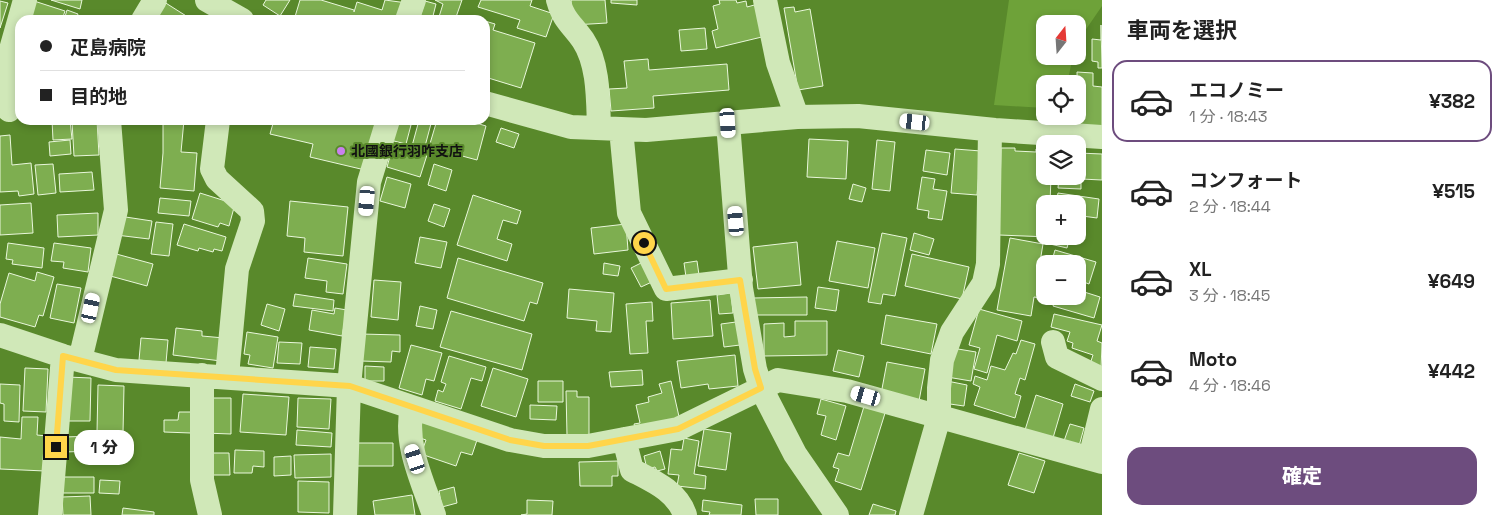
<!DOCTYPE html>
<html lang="ja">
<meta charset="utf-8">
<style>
:root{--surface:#fff;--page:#f6f6f6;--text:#222;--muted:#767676;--line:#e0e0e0;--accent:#6d4c7e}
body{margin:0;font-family:"Space Grotesk","Noto Sans JP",sans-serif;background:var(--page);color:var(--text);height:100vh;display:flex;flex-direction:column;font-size:19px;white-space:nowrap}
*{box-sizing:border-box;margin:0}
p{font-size:16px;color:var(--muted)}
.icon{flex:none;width:28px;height:28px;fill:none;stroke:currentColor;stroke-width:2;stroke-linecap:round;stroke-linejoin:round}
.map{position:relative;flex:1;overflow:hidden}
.sheet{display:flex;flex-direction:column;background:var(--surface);width:400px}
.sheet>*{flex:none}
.hud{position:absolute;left:15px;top:15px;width:475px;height:110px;border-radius:15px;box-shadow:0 2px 8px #0003;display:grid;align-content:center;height:110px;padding:0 25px;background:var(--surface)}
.needle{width:32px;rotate:17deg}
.buttons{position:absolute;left:1036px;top:15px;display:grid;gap:10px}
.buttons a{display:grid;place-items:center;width:50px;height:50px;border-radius:10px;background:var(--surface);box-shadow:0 2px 8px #0003;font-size:25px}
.end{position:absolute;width:22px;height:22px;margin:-11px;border:6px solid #ffd54a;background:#111;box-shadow:0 0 0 2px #111}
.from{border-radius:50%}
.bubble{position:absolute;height:35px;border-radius:15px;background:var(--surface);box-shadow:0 2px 8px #0003;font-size:16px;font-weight:800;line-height:35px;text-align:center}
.car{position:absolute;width:15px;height:30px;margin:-15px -8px;border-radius:6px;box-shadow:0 0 4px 1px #0007;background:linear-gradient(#fff 24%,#345 0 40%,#fff 0 76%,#345 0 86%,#fff 0)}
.hud b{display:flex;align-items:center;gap:18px;height:48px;font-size:19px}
.hud b+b{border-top:1px solid var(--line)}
.hud i{width:12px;height:12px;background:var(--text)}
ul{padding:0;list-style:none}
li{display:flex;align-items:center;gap:15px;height:82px;margin:0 10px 8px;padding:0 15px;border:2px solid transparent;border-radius:15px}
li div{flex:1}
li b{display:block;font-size:19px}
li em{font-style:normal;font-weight:800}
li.current{border-color:var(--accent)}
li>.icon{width:45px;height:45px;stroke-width:1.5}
h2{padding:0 25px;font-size:22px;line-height:60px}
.action{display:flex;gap:10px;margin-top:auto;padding:10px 25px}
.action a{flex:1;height:58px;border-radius:15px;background:var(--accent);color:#fff;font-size:20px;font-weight:800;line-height:58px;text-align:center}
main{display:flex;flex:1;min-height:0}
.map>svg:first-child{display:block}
</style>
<main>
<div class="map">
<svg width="1102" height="515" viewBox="0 0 1102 515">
<rect width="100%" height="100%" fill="#59892b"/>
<path fill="#6ea239" d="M1009 0H1102V6L1078 41V24H1045V56H1073L1067 84H1045V108L994 105Z"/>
<path fill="#7eae50" stroke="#e9f7db" d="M31 0 65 11 62 20H25Z
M51 0H82L80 9Z
M161 0 191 19 190 20H148Z
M266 0H290L280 16 263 5Z
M300 0H321L354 10V12L357 2 382 10 385 0 407 3 401 20H294Z
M462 0 455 20H438L443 4 435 0Z
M481 0H532L530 6 554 14 546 37 517 28 520 20 478 7Z
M571 0H605L607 23 573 25Z
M611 0H637V5L611 3Z
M719 0H736L737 3 746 1 747 7 758 4 766 36 716 48 712 31 718 29 713 6 720 4Z
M0 1 8 3 0 28Z
M425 1 436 4 432 20H419Z
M794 7 795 12 810 9 823 86 798 90 784 8Z
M67 10 78 14 76 20H64Z
M485 21 495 24 493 30 535 43 521 88 485 77Z
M1101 25 1102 68H1098V62L1092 61V39L1101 40Z
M705 28 707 49 681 51 679 30Z
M648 59 649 70 727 64 729 90 653 96 654 108 611 111 609 89 627 88 624 61Z
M1077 72 1093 73V86L1102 87V127L1071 125 1072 116H1078Z
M52 120H70L72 139 53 140Z
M97 120 99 155 74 156 72 122Z
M163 120H184L181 152 197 153 194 191 160 188 163 153Z
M274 120H378L365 170 310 157 313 144 270 134Z
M394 120 411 125 406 144 386 139Z
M403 120H432L424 150 412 146 418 124Z
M437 120H466L486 126 477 160 429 147Z
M501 128 519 134 514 148 496 142Z
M10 135 12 165 31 163 34 194 19 196 18 191 0 192V136Z
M809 139 848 141 846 179 807 177Z
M70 140 71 154 50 156 49 142Z
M877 140 895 142 890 191 872 189Z
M393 145 427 155 420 177 387 167Z
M1001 148H1015V151L1036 152V149H1045V176H1051L1050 204H1045V236L1049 237 999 235Z
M955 149 981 151 977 195 951 193Z
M926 150 950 153 947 175 923 171Z
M1078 153 1102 154V180L1081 179V189L1058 188 1059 176H1078Z
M53 164 56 193 38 195 35 165Z
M434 164 452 170 446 191 428 185Z
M92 172 94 190 60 192 59 174Z
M387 177 411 184 405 208 380 201Z
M922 177 935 179 933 189 947 191 942 220 928 218 929 211 917 209Z
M853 184 866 188 862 202 849 199Z
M200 193 235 204 229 226 220 223 218 227 192 219Z
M1058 193 1099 199 1097 218 1082 216V219L1078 218V204H1056Z
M473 195 521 211 517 224 503 220 497 239 512 244 507 261 457 245Z
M160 198 191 201 189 216 158 213Z
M290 201 348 207 343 256 304 252 305 238 287 236Z
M31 203 33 233 0 235V205Z
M434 204 450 209 444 227 428 221Z
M98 213V235L58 237 57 215Z
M119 216 152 221 149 239 116 235Z
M156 222 173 224 169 256 151 254Z
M184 224 226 237 222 251 214 249 213 252 199 248 198 251 177 245Z
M626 224 628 250 594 254 591 228Z
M882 233 907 238 895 296 883 294 881 304 868 302Z
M914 233 934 239 929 255 910 250Z
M1052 236H1070L1067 248 1050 244Z
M420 237 447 242 441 268 415 263Z
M1010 238 1043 244 1038 274 1045 275V296H1048V299L1034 297 1031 316 997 310Z
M837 241 875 248 868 288 829 281Z
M797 242 801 285 758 289 753 247Z
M8 243 44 248 42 268 12 264 13 260 6 259Z
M54 243 91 248 88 272 63 268 64 262 51 261Z
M1055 250 1096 262 1089 284 1078 280V264H1051Z
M109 252 153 264 147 286 103 274Z
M912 254 969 267 962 299 905 286Z
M308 258 347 264 343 294 326 292 327 281 305 278Z
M458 258 543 283 537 304 530 302 524 321 447 298Z
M645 261 654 281 641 287 631 268Z
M697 261 699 275 686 277 684 263Z
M604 263 620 266 618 276 603 274Z
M37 272 54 277 43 316 39 315 35 327 0 317V304L9 273 35 281Z
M374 280 401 282 398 320 371 317Z
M57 284 81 288 74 323 50 318Z
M818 287 839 290 836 311 815 308Z
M569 289 614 293 611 332 596 331 597 321 567 318Z
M1078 290 1100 297 1094 318 1053 306 1056 296H1078Z
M731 293 733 313 719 314 717 295Z
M295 294 334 300 333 311 293 306Z
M807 297V315H753V298Z
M710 300 713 336 673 339 671 303Z
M652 302 653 321H646L648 353 630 354 626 304Z
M267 304 285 309 279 331 261 325Z
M420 306 437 310 433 329 416 326Z
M335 308 347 310 342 336 309 330 312 310 334 314Z
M979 309 1022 321 1017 341 997 335 987 373 974 369 980 348 969 345Z
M451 311 532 334 522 370 440 347Z
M1054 314 1102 325 1097 341 1102 343 1101 370 1089 367 1093 355 1072 348 1073 343 1067 341 1070 332 1051 327Z
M886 315 937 324 931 354 881 344Z
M795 321H827V355L764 356V324L784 323V337L795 336Z
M736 322 740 345 724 347 721 324Z
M176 328 202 331V336L224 338 221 361 173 355Z
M247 332 278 337 273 368 248 364 250 355 244 354Z
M361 334 400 335V352L392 351 391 362 361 361Z
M141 338 168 340 166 363 139 360Z
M1021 340 1035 344 1025 380 1020 378 1015 394 1021 396 1015 418 974 405 980 387 973 384 975 376 987 380 991 366 1005 370 1013 353 1016 354Z
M279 342 302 343 300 364 277 363Z
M411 345 442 353 434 381 426 379 422 395 399 388Z
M310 347 336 349 334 369 308 367Z
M952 348 976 352 971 381 947 377Z
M838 350 864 356 859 377 833 371Z
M735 355 738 386 709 389 708 384 681 388 677 361Z
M449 356 486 367 482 381 471 378 461 409 435 401 438 390 443 392 446 384 441 382Z
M887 362 925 369 919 401 881 394Z
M365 366 384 367V381H365Z
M25 368 48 369 46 412 23 411Z
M493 368 528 379 516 417 481 406Z
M642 370 643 385 611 387 609 372Z
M67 377 91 378 90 421H66Z
M538 381H563V402H538Z
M671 381 680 421 636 431 634 424 640 423 636 405 649 402 648 397 662 393 659 384Z
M947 381 967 385 964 406 943 403Z
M0 384 20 385 19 422 4 421V404L0 403Z
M1075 384 1094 391 1090 402 1071 396Z
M98 385 124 386 123 433 97 432Z
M566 391H577V397H589V435H567Z
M243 394 289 397 286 435 240 432Z
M1036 395 1063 404 1053 438 1025 430Z
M204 398H231V434L204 433Z
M298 398 331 399 329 429 297 427Z
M821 399 846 406 836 440 821 435 826 416 817 414Z
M865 403 886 410 861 490 835 481 839 469 833 467 838 453 849 456Z
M530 405 557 406 556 420 530 419Z
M179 412H191V433L164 432V420H178Z
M22 417H38L37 435 47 436 45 471 0 469V437L21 439Z
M421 418 478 437 472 455 461 452 456 466 421 454 426 440 414 436Z
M1070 424 1084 428 1079 446 1064 441Z
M704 429 731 433 726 470 698 466Z
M297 430 332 433 331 447 296 445Z
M92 436V451L65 452V437Z
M684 438 699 441 694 474 706 476 705 489 677 486 679 475 668 474 671 449 682 450Z
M356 443H393V466H356Z
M235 450 264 451V467L253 466 252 473H234Z
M660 451 665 469 657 471 655 467 647 469 644 456Z
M207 453H229L230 475H207Z
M1019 453 1045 461 1034 493 1008 485Z
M331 454V477L295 478 294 455Z
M291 456V475L274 476V457Z
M618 461V476H612V486H580L579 462Z
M62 477H94V493H63Z
M100 480 120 481 119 494 99 493Z
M298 481 329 482V513L298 512Z
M454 487 457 503 442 507 439 491Z
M412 495 415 515H375L373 501Z
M90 496 91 515H63L62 497Z
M755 499H778V515H756Z
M527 500 553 501 552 515H521L527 514Z
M703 500 742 505 741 515H709L710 512 702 511Z
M873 504 896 511 895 515H869Z
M123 508 154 512V515H122Z"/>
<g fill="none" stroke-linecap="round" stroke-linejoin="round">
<path stroke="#d0e8b8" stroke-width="24" d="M207 0 242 20
M558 0C564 21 571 23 583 40 599 64 598 100 599 128
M765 0 778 63 797 117
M143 20 155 0
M407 20 414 0
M485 103 571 127 646 130 797 117 858 116 995 130 1102 137
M9 110 10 53 25 0
M218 120 212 169 217 179 252 211 253 221 237 269 227 376
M728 123 741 288 755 369 761 388 795 454 837 515
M621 129 629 213 666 289 741 280
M0 335 63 356 116 370 349 386 510 440 544 446H588L678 429 778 380 847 391 1102 462
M1053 342 1057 357 1102 379
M80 360 116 210 109 120
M202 375V480L210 515
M412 407C404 444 422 480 434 515
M624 439 632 470C653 481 677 491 685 515
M1090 458 1102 409
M50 515 63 356
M345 515 349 386 369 182 388 120
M911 515 939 417V388L942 360 952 332 984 283 988 264 990 130"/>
</g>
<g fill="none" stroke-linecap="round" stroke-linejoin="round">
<path stroke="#ffd54a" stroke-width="6" d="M56 447 63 356 116 370 350 386 510 440 544 446H588L678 429 761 388 755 369 740 280 666 289 644 243"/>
</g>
<circle fill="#c980ee" stroke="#59892b" stroke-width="2" cx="341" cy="151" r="5"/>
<g text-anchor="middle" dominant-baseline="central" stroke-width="4" stroke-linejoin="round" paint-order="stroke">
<g font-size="14" font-weight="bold" fill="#111" stroke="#59892b" text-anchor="start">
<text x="351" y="151">北國銀行羽咋支店</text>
</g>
</g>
</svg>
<div class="buttons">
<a><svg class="needle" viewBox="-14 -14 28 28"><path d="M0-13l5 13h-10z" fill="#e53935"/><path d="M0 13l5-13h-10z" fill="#767676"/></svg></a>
<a><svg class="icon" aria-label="locate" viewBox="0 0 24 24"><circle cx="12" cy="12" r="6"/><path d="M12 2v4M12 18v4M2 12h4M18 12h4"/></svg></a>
<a><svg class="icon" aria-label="layers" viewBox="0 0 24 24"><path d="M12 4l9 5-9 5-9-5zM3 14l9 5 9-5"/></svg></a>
<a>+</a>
<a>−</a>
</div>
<i class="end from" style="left:644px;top:243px"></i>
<i class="end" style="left:56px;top:447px"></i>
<div class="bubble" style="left:74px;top:430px;width:60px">1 分</div>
<i class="car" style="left:915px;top:122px;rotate:276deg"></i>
<i class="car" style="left:728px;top:123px;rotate:176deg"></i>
<i class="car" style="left:367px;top:201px;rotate:185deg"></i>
<i class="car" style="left:736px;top:221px;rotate:355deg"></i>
<i class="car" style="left:91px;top:308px;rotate:12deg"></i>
<i class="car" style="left:866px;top:396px;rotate:286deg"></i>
<i class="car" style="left:415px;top:459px;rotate:342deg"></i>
<div class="hud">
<b><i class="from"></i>疋島病院</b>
<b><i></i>目的地</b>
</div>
</div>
<section class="sheet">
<h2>車両を選択</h2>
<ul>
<li class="current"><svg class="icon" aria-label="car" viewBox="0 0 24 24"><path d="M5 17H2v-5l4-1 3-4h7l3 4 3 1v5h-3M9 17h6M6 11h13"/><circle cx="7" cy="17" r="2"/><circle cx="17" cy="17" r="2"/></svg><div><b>エコノミー</b><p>1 分 · 18:43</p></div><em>¥382</em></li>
<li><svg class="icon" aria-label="car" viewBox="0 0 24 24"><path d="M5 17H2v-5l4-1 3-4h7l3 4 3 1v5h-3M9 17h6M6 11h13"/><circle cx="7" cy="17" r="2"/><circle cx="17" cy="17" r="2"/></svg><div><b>コンフォート</b><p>2 分 · 18:44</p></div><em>¥515</em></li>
<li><svg class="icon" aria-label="car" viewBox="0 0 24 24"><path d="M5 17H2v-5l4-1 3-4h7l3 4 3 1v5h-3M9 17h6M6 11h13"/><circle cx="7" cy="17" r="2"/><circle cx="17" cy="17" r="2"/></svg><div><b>XL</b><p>3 分 · 18:45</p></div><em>¥649</em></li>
<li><svg class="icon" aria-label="car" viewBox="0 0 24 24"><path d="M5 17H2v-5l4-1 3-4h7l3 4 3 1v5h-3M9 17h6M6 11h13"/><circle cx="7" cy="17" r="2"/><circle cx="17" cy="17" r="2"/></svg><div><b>Moto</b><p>4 分 · 18:46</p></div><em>¥442</em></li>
</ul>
<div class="action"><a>確定</a></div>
</section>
</main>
